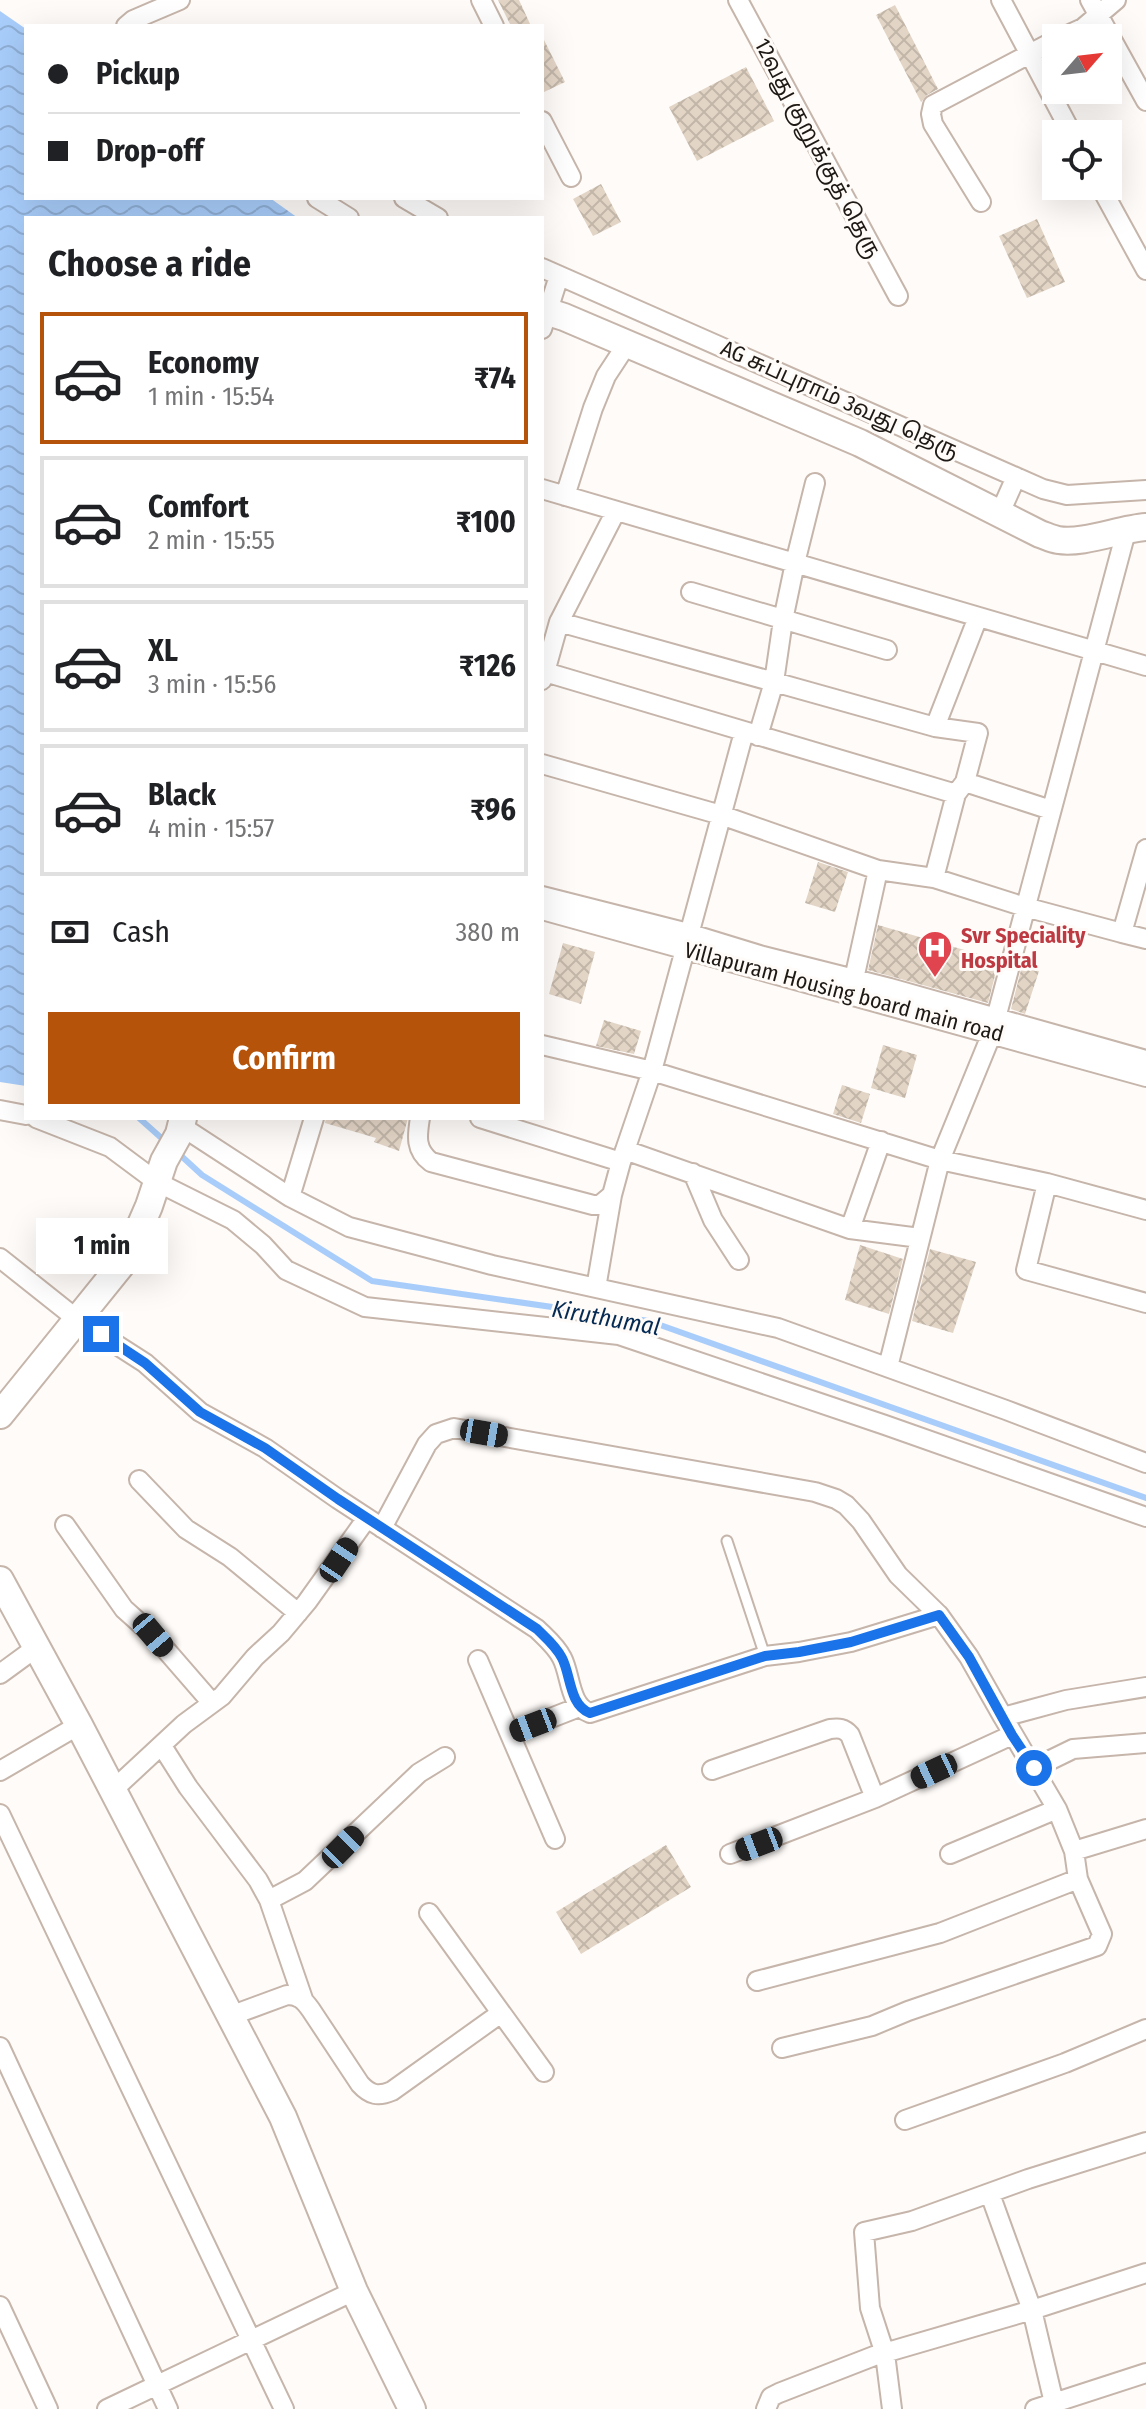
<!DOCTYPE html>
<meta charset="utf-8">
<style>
:root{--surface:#fff;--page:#f2f2f2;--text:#202124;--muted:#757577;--line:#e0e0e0;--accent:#b45309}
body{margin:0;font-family:"Fira Sans Condensed","Noto Sans Tamil",sans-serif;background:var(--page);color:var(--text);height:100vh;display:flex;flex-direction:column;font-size:30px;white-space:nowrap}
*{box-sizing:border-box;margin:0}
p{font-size:26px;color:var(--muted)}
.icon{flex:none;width:44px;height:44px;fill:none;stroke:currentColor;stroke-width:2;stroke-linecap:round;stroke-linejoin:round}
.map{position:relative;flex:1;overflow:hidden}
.sheet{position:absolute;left:24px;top:216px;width:520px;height:904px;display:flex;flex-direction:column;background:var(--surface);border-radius:0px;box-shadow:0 8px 32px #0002}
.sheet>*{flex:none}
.top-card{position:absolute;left:24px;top:24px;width:520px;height:176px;border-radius:0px;box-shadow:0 8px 32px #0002;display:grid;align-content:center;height:176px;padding:0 24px;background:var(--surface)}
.needle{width:52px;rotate:62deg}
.fabs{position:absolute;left:1042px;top:24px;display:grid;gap:16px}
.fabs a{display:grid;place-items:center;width:80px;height:80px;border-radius:0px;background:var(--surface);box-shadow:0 8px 32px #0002;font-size:40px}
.end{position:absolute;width:36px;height:36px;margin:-18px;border:10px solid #1a73e8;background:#fff;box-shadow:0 0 0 4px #fff}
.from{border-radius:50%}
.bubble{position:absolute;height:56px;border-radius:0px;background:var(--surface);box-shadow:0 8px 32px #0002;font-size:26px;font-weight:700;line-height:56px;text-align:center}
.car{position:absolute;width:24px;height:48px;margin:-24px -12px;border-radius:10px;box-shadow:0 0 6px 2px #0007;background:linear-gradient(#222 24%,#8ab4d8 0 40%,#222 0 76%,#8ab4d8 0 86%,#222 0)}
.top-card b{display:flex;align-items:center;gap:28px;height:76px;font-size:30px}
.top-card b+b{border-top:2px solid var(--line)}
.top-card i{width:20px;height:20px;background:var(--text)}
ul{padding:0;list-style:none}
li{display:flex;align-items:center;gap:24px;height:132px;margin:0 16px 12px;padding:0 8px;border:4px solid var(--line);border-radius:0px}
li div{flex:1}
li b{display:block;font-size:30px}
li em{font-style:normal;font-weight:700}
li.current{border-color:var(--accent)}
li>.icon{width:72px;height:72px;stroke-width:1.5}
h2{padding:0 24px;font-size:36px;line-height:96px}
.pay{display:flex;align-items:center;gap:20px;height:88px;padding:0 24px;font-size:30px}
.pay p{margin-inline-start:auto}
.primary-button{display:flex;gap:16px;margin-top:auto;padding:16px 24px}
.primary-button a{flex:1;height:92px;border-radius:0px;background:var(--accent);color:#fff;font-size:32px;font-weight:700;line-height:92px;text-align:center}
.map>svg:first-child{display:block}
</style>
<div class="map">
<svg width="1146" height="2409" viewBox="0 0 1146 2409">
<defs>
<pattern id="water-waves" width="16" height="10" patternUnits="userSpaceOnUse" patternTransform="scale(2)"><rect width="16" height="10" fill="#a8cdfa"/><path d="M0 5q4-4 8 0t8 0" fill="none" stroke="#90afd5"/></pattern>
<pattern id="building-cross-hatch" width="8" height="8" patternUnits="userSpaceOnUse" patternTransform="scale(2)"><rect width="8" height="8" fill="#e3d5c6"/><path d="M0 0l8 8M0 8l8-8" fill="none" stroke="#c2b6a9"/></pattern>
</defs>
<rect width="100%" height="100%" fill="#fefbf8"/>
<path fill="url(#water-waves)" d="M0 11 26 29V198H270L298 218H26V1086L0 1082Z"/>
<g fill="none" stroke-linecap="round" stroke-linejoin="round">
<path stroke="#a8cdfa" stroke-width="6" d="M139 1118 167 1143
M178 1153 202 1175 372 1281 649 1321 1146 1498"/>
</g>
<path fill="url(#building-cross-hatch)" d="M498 0H519L531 26H511Z
M895 5 938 89 927 95 921 102 876 15Z
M542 36 565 82 542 93Z
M746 67 774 121 697 161 669 107Z
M601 184 621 222 593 236 573 199Z
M1037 219 1065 282 1027 298 999 236Z
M818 862 848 872 835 912 805 903Z
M878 925 999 960 988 1003 868 970Z
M563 943 595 952 581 1004 549 994Z
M1022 966 1039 971 1025 1014 1011 1009Z
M604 1020 641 1031 634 1054 596 1046Z
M883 1045 917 1055 905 1098 871 1088Z
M842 1085 870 1094 861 1123 833 1114Z
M326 1118H408L399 1151 374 1142 376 1138 325 1123Z
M860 1245 903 1259 889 1314 845 1300Z
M930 1249 976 1262 953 1333 912 1321Z
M666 1845 691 1887 581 1954 556 1912Z"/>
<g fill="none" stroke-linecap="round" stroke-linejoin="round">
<defs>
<path id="lane" d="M727 1541 765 1656"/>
<path id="street" d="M481 0 494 26
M738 0 898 296
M1001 0 1072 134
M1090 0 1146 101
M126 26 133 20 180 0
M1061 38 1083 28 1116 0
M542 121 571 177
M1100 186 1146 270
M317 198 349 218
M404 198 438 218
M981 202 933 124 931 114 933 105 1056 40
M542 268 1043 489 1067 495 1146 490
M542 329 559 276
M542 489 1146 666
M565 496 593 408 606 376 627 344
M1000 513 1016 477
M691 592 887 650
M559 622 616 511
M545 672 559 622 935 727 978 733 965 782 956 794
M542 680 545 672 956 794 934 878
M935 727 978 617
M744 732 652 1071 940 1160 1047 1183 1146 1210
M758 736 774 682 783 620 795 563 815 483
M542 764 721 815 878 870 934 878 1025 907 1122 933 1146 849
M965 782 1051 810
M542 896 688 933 763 956 890 988 1146 1060
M542 910 1146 1077
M1122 933 1146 939
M854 979 878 870
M0 1110 26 1115
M36 1118 110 1147 157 1182 233 1220 263 1245 286 1270 365 1307 619 1335 885 1425 1146 1517
M420 1118C417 1136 415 1150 431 1162L593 1205H600L612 1195 621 1162 652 1071 542 1045
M480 1118 621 1162
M181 1126 290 1197 349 1227 492 1265 778 1328 1006 1410 1146 1463
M625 1150 850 1229 881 1141
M693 1173 713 1220 739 1260
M1047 1183 1026 1270 1146 1303
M290 1197 314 1118
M850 1229 920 1238
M0 1258 78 1320 145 1363 200 1412 265 1448 338 1499 537 1629C546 1638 556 1646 562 1658 571 1675 569 1706 590 1713L765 1656 799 1652 851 1642 939 1615 969 1657 1003 1717 1066 1700 1146 1687
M596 1288 612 1195
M888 1367 940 1160 992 1033 1127 528
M139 1480 186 1529 230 1557 298 1613
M65 1525 124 1609 153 1635 212 1703
M382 1528 427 1444 436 1434 454 1428 815 1492 836 1499 846 1505 861 1521 898 1575 939 1615
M478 1660 555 1839
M0 1674 37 1647
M510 1734 579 1707
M162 1746 188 1787 258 1880 269 1900 305 1881 419 1773 445 1757
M1034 1768 1073 1749 1146 1743
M712 1770 830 1729C839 1728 844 1728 850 1735L875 1798
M0 1771 79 1725
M113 1790 184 1724 222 1696 255 1657 281 1633 307 1602 367 1518
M0 1814 284 2409
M1074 1851 1146 1829
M730 1854 875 1798 1012 1735
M950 1854 1057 1809
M269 1900 303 1999
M429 1913 544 2072
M757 1981 940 1933 1078 1879
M230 2016 287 1995C299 1995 304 2000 311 2010L360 2084C370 2095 378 2097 392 2091L501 2013
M0 2047 168 2409
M782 2048 872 2026 908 2011 1097 1946 1102 1934 1078 1879 1074 1851 1057 1809 1003 1717
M905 2120 1065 2063 1146 2029
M990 2194 1032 2310 1054 2403
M0 2306 48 2409
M107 2409 354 2291
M766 2409 771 2397 779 2393 874 2356 1032 2310 1146 2273
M892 2409 885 2354 870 2308 864 2232 912 2221 1028 2179 1146 2142
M1035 2409 1146 2373"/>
<path id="secondary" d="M542 310 564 317 860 443 1040 534C1046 536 1052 539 1058 540 1084 544 1119 529 1146 527
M0 1415 126 1259 149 1206 164 1161 179 1134 183 1118
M0 1580 79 1725 283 2117 354 2291 412 2409"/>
</defs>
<use href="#lane" stroke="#c6b5aa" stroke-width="13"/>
<use href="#street" stroke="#c6b5aa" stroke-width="22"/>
<use href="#secondary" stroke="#c6b5aa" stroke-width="30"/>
<use href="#lane" stroke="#fff" stroke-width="9"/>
<use href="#street" stroke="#fff" stroke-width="18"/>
<use href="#secondary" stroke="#fff" stroke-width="26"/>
</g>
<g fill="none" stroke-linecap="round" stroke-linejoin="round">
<path stroke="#1a73e8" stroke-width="10" d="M101 1334 145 1363 200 1412 265 1448 338 1499 537 1629C546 1638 556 1646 562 1658 571 1675 569 1705 590 1713L765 1656 799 1652 851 1642 939 1615 969 1657 1012 1735 1034 1768"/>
</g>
<defs>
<symbol id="hospital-pin" viewBox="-11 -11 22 30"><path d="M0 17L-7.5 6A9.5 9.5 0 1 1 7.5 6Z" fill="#e0444e" stroke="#fefbf8"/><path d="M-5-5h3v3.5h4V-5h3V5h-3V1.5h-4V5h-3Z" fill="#fff"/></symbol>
</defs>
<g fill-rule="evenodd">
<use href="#hospital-pin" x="915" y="928" width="40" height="54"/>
</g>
<g text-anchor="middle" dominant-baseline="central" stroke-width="6" stroke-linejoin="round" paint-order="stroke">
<g font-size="22" fill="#1f1915" stroke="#fefbf8">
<text transform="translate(818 148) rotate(62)">12வது குறுக்குத் தெரு</text>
<text transform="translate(840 399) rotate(24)">AG சுப்புராம் 3வது தெரு</text>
<text transform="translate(844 992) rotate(15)">Villapuram Housing board main road</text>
</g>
<g font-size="22" font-weight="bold" fill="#be3a42" stroke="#fefbf8" text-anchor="start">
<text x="961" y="935">Svr Speciality<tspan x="961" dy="25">Hospital</tspan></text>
</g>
<g font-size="24" font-style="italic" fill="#052b54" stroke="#fefbf8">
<text transform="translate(606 1318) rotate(10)">Kiruthumal</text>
</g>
</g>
</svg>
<div class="fabs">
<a><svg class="needle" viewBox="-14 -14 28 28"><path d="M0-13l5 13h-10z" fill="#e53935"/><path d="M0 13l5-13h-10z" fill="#757577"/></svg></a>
<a><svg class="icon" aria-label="locate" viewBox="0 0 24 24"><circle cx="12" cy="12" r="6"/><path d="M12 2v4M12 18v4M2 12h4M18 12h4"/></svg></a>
</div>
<i class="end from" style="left:1034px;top:1768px"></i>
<i class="end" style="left:101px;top:1334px"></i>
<div class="bubble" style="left:36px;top:1218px;width:132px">1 min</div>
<i class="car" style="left:484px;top:1433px;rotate:100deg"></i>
<i class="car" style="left:339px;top:1560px;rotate:34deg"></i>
<i class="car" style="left:153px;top:1635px;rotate:140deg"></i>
<i class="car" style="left:533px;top:1725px;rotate:249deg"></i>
<i class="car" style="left:934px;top:1771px;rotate:245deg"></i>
<i class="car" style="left:759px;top:1844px;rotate:249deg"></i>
<i class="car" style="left:343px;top:1847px;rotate:45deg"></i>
<div class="top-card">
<b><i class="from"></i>Pickup</b>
<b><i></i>Drop-off</b>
</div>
<section class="sheet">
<h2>Choose a ride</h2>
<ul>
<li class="current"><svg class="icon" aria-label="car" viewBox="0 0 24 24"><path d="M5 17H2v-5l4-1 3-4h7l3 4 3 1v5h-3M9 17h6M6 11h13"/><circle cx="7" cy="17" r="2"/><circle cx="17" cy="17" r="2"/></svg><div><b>Economy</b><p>1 min · 15:54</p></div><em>₹74</em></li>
<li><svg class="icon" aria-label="car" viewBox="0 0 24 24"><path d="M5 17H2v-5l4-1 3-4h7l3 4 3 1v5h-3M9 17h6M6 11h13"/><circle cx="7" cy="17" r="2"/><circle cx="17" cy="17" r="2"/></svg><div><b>Comfort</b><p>2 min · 15:55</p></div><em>₹100</em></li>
<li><svg class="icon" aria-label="car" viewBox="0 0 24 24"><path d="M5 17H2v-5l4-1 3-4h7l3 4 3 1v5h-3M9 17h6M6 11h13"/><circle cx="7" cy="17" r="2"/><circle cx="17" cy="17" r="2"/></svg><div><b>XL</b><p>3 min · 15:56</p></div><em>₹126</em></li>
<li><svg class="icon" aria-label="car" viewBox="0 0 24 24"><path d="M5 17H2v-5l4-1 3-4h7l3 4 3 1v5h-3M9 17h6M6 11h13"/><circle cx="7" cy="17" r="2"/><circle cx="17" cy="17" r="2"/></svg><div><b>Black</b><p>4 min · 15:57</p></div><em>₹96</em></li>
</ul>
<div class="pay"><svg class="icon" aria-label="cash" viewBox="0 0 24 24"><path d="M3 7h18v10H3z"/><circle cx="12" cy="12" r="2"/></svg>Cash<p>380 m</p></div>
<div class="primary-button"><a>Confirm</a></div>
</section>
</div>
